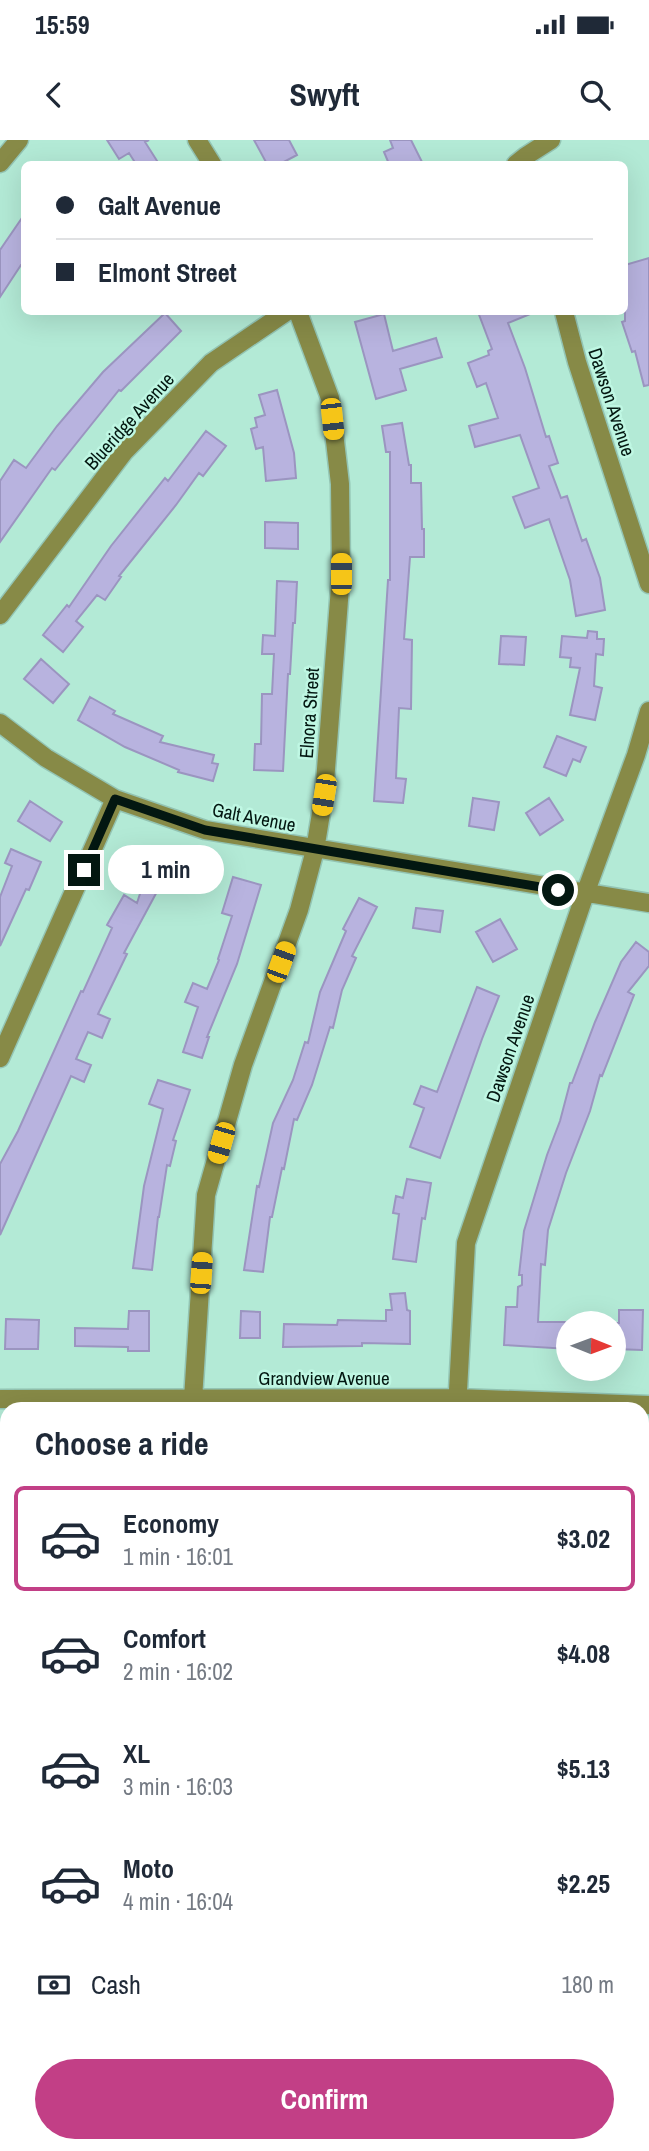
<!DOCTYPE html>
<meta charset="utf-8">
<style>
:root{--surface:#fff;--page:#f2f2f3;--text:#1f2937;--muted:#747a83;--line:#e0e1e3;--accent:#c23f86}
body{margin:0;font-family:"Archivo Narrow",sans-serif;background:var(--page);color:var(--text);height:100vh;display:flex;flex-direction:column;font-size:26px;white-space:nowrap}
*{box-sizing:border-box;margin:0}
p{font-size:23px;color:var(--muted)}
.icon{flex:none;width:38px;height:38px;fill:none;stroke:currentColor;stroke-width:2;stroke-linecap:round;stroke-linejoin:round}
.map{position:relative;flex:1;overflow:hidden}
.drawer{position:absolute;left:0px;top:1262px;width:649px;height:751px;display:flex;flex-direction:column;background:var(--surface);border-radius:21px 21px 0 0;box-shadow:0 7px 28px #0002}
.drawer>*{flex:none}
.banner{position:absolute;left:21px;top:21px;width:607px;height:154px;border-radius:10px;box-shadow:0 7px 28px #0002;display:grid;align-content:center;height:154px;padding:0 35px;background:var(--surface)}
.needle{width:46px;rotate:91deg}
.buttons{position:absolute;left:556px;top:1171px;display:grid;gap:14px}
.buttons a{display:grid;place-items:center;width:70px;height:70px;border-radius:50%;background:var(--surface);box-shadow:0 7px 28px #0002;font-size:35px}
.end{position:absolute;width:32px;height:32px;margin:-16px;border:9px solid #031711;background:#fff;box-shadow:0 0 0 4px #fff}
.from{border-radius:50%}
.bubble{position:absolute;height:49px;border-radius:24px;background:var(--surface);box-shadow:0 7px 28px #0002;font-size:23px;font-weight:700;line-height:49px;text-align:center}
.car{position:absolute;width:21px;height:42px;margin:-21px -10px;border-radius:9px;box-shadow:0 0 5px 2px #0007;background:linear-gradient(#f5c518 24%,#345 0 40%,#f5c518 0 76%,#345 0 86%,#f5c518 0)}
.banner b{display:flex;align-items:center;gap:24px;height:66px;font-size:26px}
.banner b+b{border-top:2px solid var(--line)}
.banner i{width:18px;height:18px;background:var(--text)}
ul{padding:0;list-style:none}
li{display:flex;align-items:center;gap:21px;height:105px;margin:0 14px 10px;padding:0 21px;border:4px solid transparent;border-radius:10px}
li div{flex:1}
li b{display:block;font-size:26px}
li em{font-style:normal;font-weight:700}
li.on{border-color:var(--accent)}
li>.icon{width:63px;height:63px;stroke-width:1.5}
h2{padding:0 35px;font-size:32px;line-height:84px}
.pay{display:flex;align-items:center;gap:18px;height:77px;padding:0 35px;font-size:26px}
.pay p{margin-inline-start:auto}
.cta{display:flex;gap:14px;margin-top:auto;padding:14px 35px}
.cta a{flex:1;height:80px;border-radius:42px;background:var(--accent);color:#fff;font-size:28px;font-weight:700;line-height:80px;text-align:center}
.status{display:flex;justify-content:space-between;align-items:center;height:49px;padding:0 35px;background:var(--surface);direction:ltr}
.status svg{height:19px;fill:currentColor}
header{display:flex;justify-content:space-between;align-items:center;height:91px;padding:0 35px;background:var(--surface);font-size:32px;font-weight:700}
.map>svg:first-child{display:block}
</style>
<div class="status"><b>15:59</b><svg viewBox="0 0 49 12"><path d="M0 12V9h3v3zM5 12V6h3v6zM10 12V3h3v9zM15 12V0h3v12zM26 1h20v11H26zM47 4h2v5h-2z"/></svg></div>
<header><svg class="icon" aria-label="back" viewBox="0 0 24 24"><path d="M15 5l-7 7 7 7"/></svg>Swyft<svg class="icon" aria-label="search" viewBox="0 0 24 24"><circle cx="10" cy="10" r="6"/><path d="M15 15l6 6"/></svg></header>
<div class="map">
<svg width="649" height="2011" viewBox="0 0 649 2011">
<rect width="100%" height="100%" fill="#b3ead6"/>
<path fill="#fdae7f" d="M0 1850H7V2006H211L212 2011H0Z"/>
<path fill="#b8b3df" stroke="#9b95c0" stroke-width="2" d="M107 0H149L145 2 159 24H136L129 13 119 19Z
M254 0H289L297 15 280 24H267Z
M390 0H411L423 24H389L384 12 393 8Z
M24 75V125H21L0 157V110Z
M649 118V245L644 246 635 211 632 212 622 182 625 181V125Z
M478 172H535L508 183 525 228 546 297 549 296 558 323 549 326 561 358 567 356 582 401 586 399 600 438 605 470 576 476 570 440 549 379 525 388 513 357 539 348 520 295 475 307 469 286 498 278 486 243 477 247 468 223 489 215 488 211 492 209Z
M165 173 181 191 121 251 119 250 55 330 52 328 0 402V341L14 320 26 328 57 286 103 232Z
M384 174 393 211 436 198 442 217 400 229 406 250 376 259 355 182Z
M277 250 294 313 296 338 266 341 263 307 256 309 251 289 257 287 255 278 265 275 259 255Z
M402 283 409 325H411V343H421L422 389H424V417H410L404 499 412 500 411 569 399 568 396 638 406 639 403 663 374 661 388 440H390V312H386L382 286Z
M206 291 226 306 203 336 199 333 176 365 119 436 121 437 105 460 97 455 76 481 83 487 63 512 43 495 67 465 69 467 111 406 165 338 168 341Z
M265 382 298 383V409L265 408Z
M277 441 297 442 295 483H293L290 534H288L283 631 254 630 255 604H261L262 554H272L274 514H262L263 495 275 496Z
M588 491 597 492V499H604L603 515 596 514 594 546 602 548 595 580 570 575 580 528 570 527 571 518 560 517 562 496 587 498Z
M501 496 526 497 524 525 499 524Z
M41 519 69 544 53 563 24 539Z
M90 557 115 571 113 574 163 596 160 602 214 615 212 623 218 624 213 641 178 632 179 630 125 607 78 580Z
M557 596 586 607 580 622 573 619 566 636 544 627Z
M473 658 499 662 494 690 469 686Z
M549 658 563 680 540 695 526 673Z
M30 661 62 682 50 701 18 681Z
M11 709 41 722 29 750 26 749 0 806V757L12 726 5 723Z
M152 717 181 727 173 750 160 746 124 813 127 814 98 874 110 879 102 898 88 892 76 919 91 925 84 942 71 936 0 1095V1024L18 991 81 851 83 852 112 788 107 785 124 755 137 763Z
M233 737 261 745 237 824 207 897H209L202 918 183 912 198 867 185 862 193 843 207 849 219 820 218 819 232 776 222 773Z
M359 758 377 767 352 816 356 818 342 850 333 888 330 887 312 945 297 980 294 979 284 1029 282 1028 272 1077H270L263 1132 244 1130 257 1046 259 1047 273 983 293 940 305 902 308 903 320 852 346 791 343 789Z
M416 768 443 771 440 792 413 788Z
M500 779 517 809 493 822 476 792Z
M636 802 649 812V826L628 852 634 855 602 936 600 935 590 971 566 1033 548 1090 545 1125 541 1124 538 1182H569V1209L504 1205 506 1167H517L518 1147 522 1145V1135H519L524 1091 547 1015 560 981 570 943H572L595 882 621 822Z
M477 847 499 856 482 899 440 1018 410 1007 424 968 414 964 421 946 437 952Z
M158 940 190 950 173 1000 176 1001 170 1026 167 1025 159 1077H158L152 1130 133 1128 144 1046 163 969 149 964Z
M407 1039 431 1043 425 1079 422 1078 416 1122 393 1119 399 1074 393 1073 396 1056 403 1058Z
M405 1153 407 1170 410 1171V1204L362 1203V1206L283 1207 284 1184 337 1185 338 1180 386 1181V1170H392L390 1154Z
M619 1170H643L642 1210 614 1209V1183H619Z
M129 1171H149V1211H128V1207L75 1206V1188L128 1189Z
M241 1171 260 1172V1198H240Z
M6 1179 39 1180 38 1209H5Z"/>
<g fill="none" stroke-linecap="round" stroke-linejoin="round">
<defs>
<path id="lane" d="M577 2009H649"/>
<path id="street" d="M197 0 212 24
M0 23 19 0
M516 24 526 16 551 0
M564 172 577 222 649 444
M0 475 124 312 211 223 286 172
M0 583 46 618 115 659 205 690 649 763
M0 918 115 659
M0 1259 457 1258 649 1265
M193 1259 206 1055 243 925 299 770 315 710 324 655 341 434 340 344 330 258 298 172
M457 1269 466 1103 585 754 636 615 649 571
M321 2011 577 2009V2011"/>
<path id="primary" d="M0 1539 7 1538
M642 1541H649
M0 1570H7
M642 1579 649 1580"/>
</defs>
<use href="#lane" stroke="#93c4b3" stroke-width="14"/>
<use href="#street" stroke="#93c4b3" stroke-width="21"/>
<use href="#primary" stroke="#93c4b3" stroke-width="21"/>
<path stroke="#53776b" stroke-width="3.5" stroke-dasharray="3.5 3.5" stroke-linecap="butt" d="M642 1731H649
M642 1822H649
M642 1975H649"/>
<use href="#lane" stroke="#878a47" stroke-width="10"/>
<use href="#street" stroke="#878a47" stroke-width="18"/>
<use href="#primary" stroke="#414312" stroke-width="18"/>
</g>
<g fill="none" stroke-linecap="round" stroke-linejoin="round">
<path stroke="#031711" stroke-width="9" d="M84 730 115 659 205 690 558 750"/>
</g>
<g text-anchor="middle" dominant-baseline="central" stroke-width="5" stroke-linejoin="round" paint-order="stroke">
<g font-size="19" fill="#031711" stroke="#bff7e3">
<text transform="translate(612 262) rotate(72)">Dawson Avenue</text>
<text transform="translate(129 281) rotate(-48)">Blueridge Avenue</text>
<text transform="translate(309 573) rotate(-86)">Elnora Street</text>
<text transform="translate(254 677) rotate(11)">Galt Avenue</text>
<text transform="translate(510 908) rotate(-71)">Dawson Avenue</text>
<text x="324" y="1238">Grandview Avenue</text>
</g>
</g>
</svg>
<div class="buttons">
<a><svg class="needle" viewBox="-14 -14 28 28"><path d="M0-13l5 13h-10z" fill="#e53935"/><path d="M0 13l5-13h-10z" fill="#747a83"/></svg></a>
</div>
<i class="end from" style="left:558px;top:750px"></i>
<i class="end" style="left:84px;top:730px"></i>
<div class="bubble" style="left:108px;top:705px;width:116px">1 min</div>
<i class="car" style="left:332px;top:279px;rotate:174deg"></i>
<i class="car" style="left:341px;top:434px;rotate:0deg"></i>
<i class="car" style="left:324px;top:655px;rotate:189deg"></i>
<i class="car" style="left:281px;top:822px;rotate:20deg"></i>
<i class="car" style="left:221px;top:1003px;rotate:196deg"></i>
<i class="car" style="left:201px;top:1133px;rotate:4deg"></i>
<div class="banner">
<b><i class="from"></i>Galt Avenue</b>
<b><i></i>Elmont Street</b>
</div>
<section class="drawer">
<h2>Choose a ride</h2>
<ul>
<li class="on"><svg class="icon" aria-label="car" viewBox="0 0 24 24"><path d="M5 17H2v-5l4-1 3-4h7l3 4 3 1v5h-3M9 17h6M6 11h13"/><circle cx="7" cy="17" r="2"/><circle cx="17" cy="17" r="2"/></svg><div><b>Economy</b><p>1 min · 16:01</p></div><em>$3.02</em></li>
<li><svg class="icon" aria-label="car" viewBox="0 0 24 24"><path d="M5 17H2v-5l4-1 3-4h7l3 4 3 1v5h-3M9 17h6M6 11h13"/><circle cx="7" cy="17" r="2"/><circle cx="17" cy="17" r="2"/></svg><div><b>Comfort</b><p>2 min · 16:02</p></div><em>$4.08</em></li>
<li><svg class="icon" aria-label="car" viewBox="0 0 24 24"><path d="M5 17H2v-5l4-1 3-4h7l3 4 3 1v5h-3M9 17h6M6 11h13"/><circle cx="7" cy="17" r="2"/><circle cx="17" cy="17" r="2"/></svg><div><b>XL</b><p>3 min · 16:03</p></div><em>$5.13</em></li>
<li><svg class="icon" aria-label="car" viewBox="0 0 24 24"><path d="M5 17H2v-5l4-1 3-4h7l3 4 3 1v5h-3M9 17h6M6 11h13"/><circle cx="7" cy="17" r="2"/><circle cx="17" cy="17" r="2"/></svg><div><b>Moto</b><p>4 min · 16:04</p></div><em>$2.25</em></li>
</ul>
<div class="pay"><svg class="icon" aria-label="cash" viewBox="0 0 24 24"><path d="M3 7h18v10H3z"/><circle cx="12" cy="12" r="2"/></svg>Cash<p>180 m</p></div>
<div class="cta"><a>Confirm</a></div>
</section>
</div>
